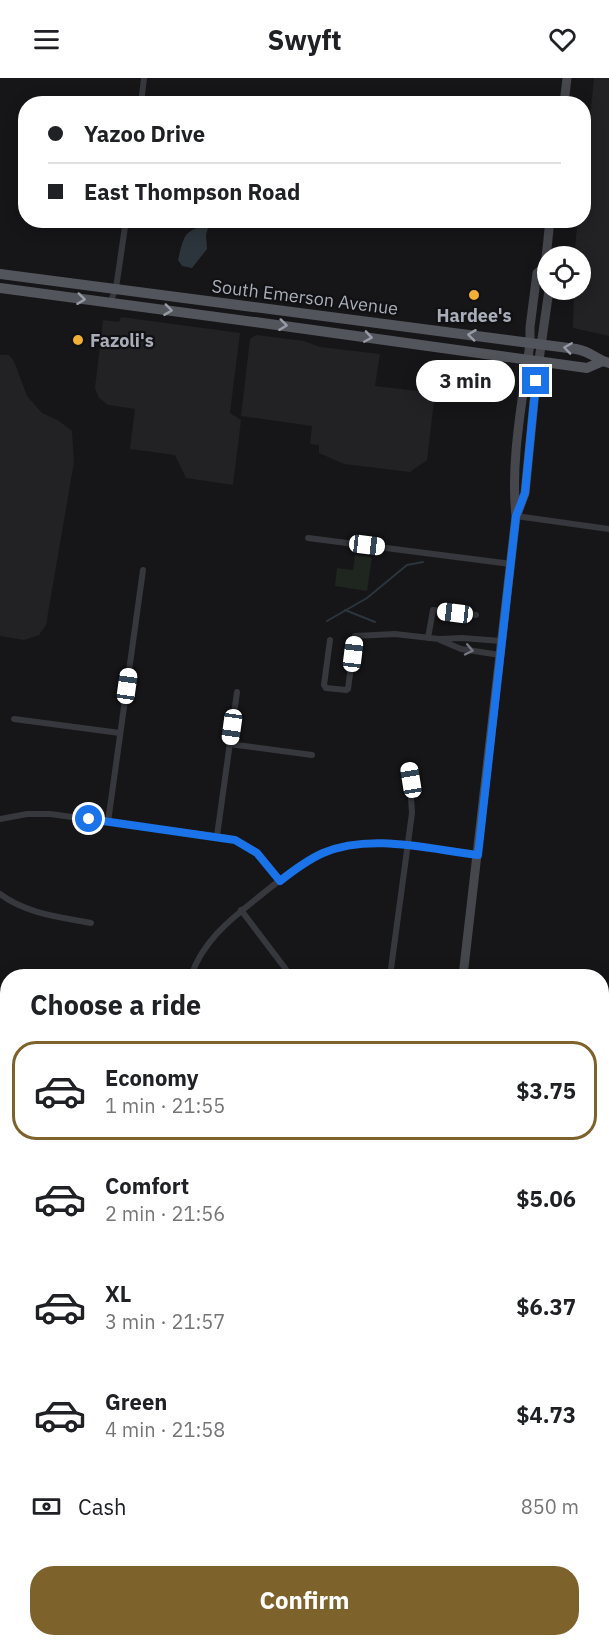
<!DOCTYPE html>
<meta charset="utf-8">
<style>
:root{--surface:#fff;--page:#f6f6f6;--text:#202124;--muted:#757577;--line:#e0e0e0;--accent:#7e622b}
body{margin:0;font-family:"IBM Plex Sans",sans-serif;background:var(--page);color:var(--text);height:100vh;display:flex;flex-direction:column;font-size:22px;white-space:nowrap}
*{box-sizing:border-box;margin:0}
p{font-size:20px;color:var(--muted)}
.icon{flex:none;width:33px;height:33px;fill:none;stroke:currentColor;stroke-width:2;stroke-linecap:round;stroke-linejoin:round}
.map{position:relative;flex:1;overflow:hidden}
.sheet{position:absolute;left:0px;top:891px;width:609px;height:678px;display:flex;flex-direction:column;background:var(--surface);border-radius:24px 24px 0 0;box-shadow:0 3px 15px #0003}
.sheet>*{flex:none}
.banner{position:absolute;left:18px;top:18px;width:573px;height:132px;border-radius:24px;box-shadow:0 3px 15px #0003;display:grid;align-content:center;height:132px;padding:0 30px;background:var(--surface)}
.buttons{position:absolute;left:537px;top:168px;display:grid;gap:12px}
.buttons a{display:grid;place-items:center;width:54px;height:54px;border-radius:50%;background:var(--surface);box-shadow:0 3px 15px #0003;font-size:30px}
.end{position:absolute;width:27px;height:27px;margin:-14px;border:8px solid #1a73e8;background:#fff;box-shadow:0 0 0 3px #fff}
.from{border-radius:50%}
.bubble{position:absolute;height:42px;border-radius:21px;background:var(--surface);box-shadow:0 3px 15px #0003;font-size:20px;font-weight:800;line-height:42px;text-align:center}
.car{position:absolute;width:18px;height:36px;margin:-18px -9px;border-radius:8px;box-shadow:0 0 4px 2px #0007;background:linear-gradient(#fff 24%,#345 0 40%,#fff 0 76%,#345 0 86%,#fff 0)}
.banner b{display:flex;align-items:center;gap:21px;height:57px;font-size:22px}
.banner b+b{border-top:2px solid var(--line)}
.banner i{width:15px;height:15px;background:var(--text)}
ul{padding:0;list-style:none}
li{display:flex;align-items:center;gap:18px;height:99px;margin:0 12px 9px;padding:0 18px;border:3px solid transparent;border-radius:24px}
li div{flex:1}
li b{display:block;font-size:22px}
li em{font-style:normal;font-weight:800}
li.active{border-color:var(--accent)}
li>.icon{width:54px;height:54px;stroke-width:1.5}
h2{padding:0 30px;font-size:27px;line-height:72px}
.pay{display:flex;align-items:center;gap:15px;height:66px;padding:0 30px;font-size:22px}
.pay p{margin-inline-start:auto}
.primary-button{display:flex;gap:12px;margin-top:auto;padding:12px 30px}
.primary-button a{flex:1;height:69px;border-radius:24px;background:var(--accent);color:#fff;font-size:24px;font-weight:800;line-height:69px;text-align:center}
header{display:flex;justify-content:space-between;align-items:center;height:78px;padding:0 30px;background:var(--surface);font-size:27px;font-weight:800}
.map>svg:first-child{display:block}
</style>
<header><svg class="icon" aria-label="menu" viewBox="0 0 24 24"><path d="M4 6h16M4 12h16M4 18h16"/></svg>Swyft<svg class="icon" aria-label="heart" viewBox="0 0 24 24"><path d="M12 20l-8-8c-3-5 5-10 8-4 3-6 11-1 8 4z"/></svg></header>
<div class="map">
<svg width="609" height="1569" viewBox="0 0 609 1569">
<rect width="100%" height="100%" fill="#161618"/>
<path fill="#222225" d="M594 0H609V258L573 250 574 212H580V178H575L576 159 578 143 584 142V99Z
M121 239 240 255 230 335 241 342 233 407 186 400 175 377 130 371 135 331 108 327 99 320 95 310 103 242 119 244Z
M257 257 304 263 320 269 380 276 375 308 435 315 427 382 410 394 344 386 319 375V367L310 366 312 348 241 338 250 261Z
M0 277H9L14 283 27 318 42 335 59 343 72 353 74 384 46 547 39 557 24 562 0 558Z"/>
<path fill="#1e261f" d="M355 477 372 479 367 513 335 508 337 490 353 492Z
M0 1112 8 1143 7 1264 0 1263Z"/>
<path fill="#2c353c" d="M204 143H210L206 157 207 171 192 190 182 188 178 182C180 174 182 162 187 156 193 150 200 151 204 143Z"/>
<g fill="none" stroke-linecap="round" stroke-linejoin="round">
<path stroke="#2c353c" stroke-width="2" d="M345 532 375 544
M327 543 367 520 407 487 423 484"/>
<path stroke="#37383d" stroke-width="6" d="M141 26 144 0
M110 225 116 210 126 142
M516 438 609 451
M308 460 511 486
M428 560 433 532 476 537
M330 562 324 607 326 610 346 612 348 611 355 558 395 556 439 561 462 560 501 563
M440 562 461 571 500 577
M14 641 120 655
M229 666 312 677
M0 741 27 736H50L228 760C253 767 265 783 280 803
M108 744 143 492
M217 758 237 614
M0 816C27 836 59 839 91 845
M241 832 291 898
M191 898C202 865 228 843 255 822 274 807 293 790 315 779 364 754 425 770 478 777
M390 898 412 735 409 690
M0 1554 8 1551
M110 1562 112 1569
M187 1569 188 1562"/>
<path stroke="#37383d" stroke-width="8" d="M0 1071 8 1072"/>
<path stroke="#45474d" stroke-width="9" d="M564 26 567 0
M548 192 545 189 550 142
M518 434 525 415 536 303 549 212
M463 898 516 438C510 383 523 320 530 265V249L537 195 545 189
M602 1346 609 1330
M390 1562 392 1569
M500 1569 504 1562"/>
<path stroke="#53555c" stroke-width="10" d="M0 196 576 271C592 274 597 282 609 285
M0 210C196 236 391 262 587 290L603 283"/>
</g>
<defs><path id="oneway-chevron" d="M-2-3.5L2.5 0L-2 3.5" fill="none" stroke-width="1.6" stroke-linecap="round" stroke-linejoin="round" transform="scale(1.5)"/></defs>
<g stroke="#979ba6">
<use href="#oneway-chevron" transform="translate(81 221) rotate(7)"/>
<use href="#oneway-chevron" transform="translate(168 232) rotate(7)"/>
<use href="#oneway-chevron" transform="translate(283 247) rotate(7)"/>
<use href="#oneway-chevron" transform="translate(472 257) rotate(-173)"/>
<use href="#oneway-chevron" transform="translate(368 259) rotate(9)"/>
<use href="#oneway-chevron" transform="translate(568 270) rotate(-172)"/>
</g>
<use stroke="#757881" href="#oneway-chevron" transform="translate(469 572) rotate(12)"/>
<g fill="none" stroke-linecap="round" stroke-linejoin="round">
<path stroke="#1a73e8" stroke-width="8" d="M89 741 235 762 257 775 280 803C294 792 307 782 323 775 370 755 428 771 478 777L516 438 525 415 536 303"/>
</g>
<g fill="#f2b134" stroke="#111113" stroke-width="2">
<circle cx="474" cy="217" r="6"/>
<circle cx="78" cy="262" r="6"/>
</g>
<g text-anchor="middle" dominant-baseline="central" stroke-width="4.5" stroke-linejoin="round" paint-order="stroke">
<g font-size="18" fill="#a8adb8" stroke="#111113">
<text transform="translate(305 219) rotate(7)">South Emerson Avenue</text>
</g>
<g font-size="18" font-weight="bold" fill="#a8adb8" stroke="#111113">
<text x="474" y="237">Hardee's</text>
<text x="90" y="262" text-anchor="start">Fazoli's</text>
</g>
</g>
</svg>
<div class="buttons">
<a><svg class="icon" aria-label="locate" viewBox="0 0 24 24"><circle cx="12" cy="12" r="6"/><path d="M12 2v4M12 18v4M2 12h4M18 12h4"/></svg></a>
</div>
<i class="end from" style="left:89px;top:741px"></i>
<i class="end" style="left:536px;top:303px"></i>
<div class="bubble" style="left:416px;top:282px;width:99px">3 min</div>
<i class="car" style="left:367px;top:467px;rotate:97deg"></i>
<i class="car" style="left:455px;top:535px;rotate:277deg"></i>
<i class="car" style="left:353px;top:576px;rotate:7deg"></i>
<i class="car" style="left:127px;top:608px;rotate:8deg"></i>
<i class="car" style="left:232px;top:649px;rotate:188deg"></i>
<i class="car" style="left:411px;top:702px;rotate:351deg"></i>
<div class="banner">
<b><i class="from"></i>Yazoo Drive</b>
<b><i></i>East Thompson Road</b>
</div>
<section class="sheet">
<h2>Choose a ride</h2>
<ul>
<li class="active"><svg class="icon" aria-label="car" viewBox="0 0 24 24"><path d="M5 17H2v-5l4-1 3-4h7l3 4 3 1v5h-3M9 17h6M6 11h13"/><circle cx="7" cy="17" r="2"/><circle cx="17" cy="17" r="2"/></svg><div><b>Economy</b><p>1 min · 21:55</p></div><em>$3.75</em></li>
<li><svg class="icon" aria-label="car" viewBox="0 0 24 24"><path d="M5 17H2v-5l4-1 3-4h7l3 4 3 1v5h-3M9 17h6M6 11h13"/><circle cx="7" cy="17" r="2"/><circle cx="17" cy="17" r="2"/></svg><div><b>Comfort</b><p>2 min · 21:56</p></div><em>$5.06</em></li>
<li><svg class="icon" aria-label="car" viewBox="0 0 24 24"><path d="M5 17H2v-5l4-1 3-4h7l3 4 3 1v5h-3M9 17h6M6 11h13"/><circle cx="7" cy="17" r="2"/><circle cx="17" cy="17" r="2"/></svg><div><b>XL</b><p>3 min · 21:57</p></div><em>$6.37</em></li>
<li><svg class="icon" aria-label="car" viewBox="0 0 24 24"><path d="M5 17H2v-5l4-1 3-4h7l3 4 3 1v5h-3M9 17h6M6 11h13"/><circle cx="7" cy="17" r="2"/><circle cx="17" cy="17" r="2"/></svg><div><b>Green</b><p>4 min · 21:58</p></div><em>$4.73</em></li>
</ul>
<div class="pay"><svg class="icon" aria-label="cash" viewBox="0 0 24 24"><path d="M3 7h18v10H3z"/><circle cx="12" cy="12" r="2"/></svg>Cash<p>850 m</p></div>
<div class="primary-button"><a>Confirm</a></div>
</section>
</div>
